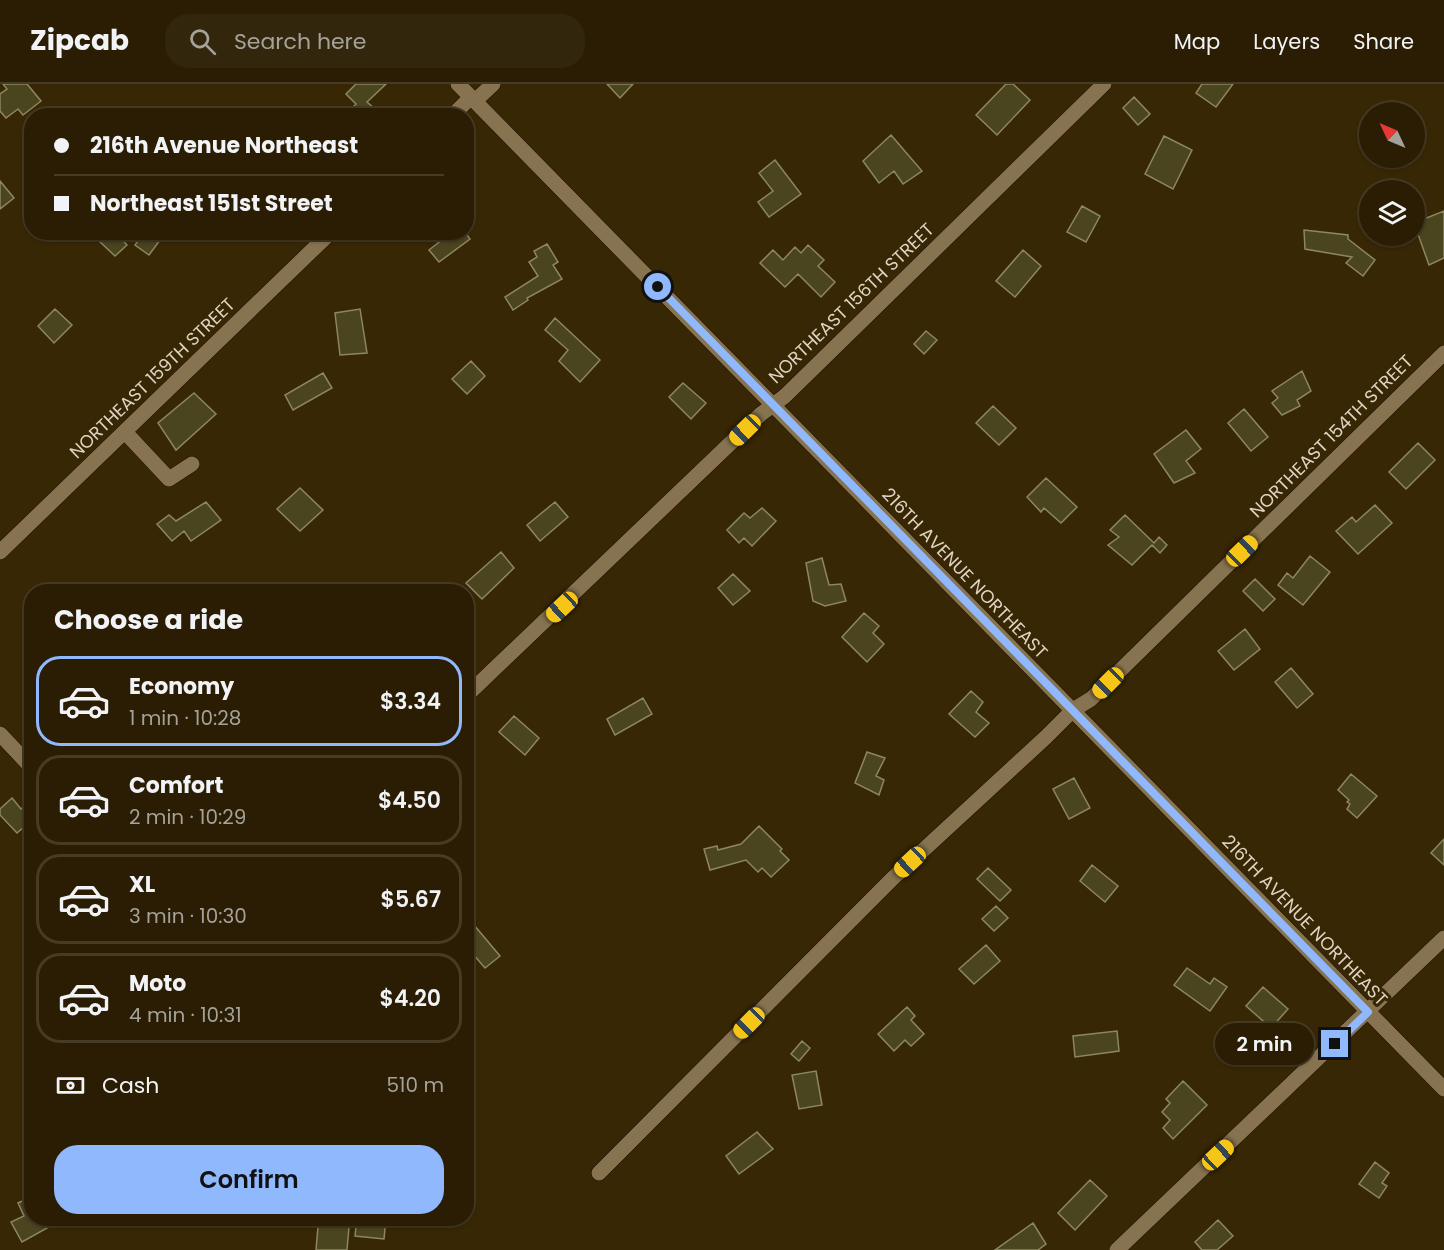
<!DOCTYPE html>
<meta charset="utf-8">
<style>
:root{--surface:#2a1d03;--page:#32260d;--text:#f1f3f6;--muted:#a5a29a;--line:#463b25;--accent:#8fb8fd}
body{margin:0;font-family:Poppins,sans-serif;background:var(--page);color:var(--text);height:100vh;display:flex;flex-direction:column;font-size:22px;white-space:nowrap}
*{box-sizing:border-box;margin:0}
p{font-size:20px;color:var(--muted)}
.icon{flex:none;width:33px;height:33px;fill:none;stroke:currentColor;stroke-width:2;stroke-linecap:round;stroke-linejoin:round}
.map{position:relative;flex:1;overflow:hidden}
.details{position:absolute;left:24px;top:500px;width:450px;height:642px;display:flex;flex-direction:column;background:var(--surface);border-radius:24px;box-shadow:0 2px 4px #0004,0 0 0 2px var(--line)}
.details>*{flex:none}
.top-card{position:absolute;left:24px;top:24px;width:450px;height:132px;border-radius:24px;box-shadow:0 2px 4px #0004,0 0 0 2px var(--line);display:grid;align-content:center;height:132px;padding:0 30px;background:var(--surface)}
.needle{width:39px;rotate:314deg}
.tools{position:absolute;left:1359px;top:18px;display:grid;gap:12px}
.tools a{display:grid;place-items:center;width:66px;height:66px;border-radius:50%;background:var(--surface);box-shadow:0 2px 4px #0004,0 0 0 2px var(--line);font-size:30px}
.end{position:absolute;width:27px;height:27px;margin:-14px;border:8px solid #8fb8fd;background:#111;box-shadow:0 0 0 3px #111}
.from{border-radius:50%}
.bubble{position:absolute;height:42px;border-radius:21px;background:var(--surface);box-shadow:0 2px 4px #0004,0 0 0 2px var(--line);font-size:20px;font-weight:600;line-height:42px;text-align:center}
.car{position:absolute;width:18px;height:36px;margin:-18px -9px;border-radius:8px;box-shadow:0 0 4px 2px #0007;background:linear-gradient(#f5c518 24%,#345 0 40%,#f5c518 0 76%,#345 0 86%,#f5c518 0)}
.top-card b{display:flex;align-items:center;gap:21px;height:57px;font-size:22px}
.top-card b+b{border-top:2px solid var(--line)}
.top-card i{width:15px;height:15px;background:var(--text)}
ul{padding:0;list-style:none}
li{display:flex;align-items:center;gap:18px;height:90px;margin:0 12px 9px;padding:0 18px;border:3px solid var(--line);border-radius:24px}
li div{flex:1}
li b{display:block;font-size:22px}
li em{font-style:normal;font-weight:600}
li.on{border-color:var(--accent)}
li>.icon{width:54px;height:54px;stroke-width:1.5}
h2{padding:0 30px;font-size:27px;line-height:72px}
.pay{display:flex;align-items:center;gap:15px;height:66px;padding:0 30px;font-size:22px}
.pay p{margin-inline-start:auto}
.action{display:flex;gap:12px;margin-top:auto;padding:12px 30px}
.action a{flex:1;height:69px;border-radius:24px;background:var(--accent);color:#111;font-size:24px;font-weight:600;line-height:69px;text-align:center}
header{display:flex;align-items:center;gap:36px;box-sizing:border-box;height:84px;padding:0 30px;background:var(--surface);border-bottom:2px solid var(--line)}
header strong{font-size:28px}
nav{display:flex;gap:33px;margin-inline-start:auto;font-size:21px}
.search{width:420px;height:54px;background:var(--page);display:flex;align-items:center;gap:15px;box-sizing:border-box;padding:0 21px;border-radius:24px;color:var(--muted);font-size:22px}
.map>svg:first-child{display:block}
</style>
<header>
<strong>Zipcab</strong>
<div class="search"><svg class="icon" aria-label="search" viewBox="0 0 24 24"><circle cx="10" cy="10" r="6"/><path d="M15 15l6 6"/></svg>Search here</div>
<nav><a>Map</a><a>Layers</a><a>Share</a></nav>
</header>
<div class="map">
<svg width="1444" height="1166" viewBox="0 0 1444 1166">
<rect width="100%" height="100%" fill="#382704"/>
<path fill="#4a441f" stroke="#8d8760" stroke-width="1.5" d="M3 0H27L41 17 23 31 18 25 6 34 0 27V10L7 5Z
M356 0H386L367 18 375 25 368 32H344L356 20 346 10Z
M607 0H633L620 14Z
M1006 0H1013L1030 16 997 51 976 31Z
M1202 0H1233L1216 23 1196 9Z
M1134 13 1150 30 1138 41 1123 24Z
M891 51 922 87 903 100 894 87 879 99 863 77Z
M1164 52 1192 66 1173 105 1145 90Z
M775 76 801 110 769 133 758 118 773 107 759 89Z
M0 97 14 114 0 125Z
M1082 122 1100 132 1086 158 1067 148Z
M1444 127V174L1429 181 1414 139Z
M1304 146 1348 151V155L1375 176 1363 192 1346 179 1352 173 1305 165Z
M106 148H115L127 161 115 172 98 156Z
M144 148H166L149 171 135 161Z
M452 148H465L470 155 439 178 429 166Z
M547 160 558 178 553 181 562 195 527 214 528 216 513 226 505 213 538 192 529 178 537 173 534 167Z
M808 161 824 176 818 182 835 198 821 213 798 190 785 203 760 179 773 166 783 176 795 163 801 169Z
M1023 166 1041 182 1015 213 996 197Z
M55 225 72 241 54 259 38 242Z
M360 225 367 269 340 271 335 229Z
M555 234 600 276 580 298 559 277 568 266 545 246Z
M926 247 937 256 924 270 914 260Z
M471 277 485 292 467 310 452 295Z
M1302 287 1311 307 1297 316 1300 322 1282 331 1272 319 1278 314 1272 307Z
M323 289 332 304 293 326 285 311Z
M683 299 706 319 691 335 669 313Z
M194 309 216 330 176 366 158 339Z
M993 322 1016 344 999 361 976 339Z
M1244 325 1268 353 1251 367 1228 339Z
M1186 346 1201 365 1186 377 1195 389 1174 399 1154 370Z
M1418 359 1435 376 1406 405 1389 388Z
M1046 394 1077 423 1061 439 1044 424 1041 428 1027 413Z
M300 404 323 426 300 447 277 425Z
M206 418 221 436 191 457 184 447 172 457 157 440 169 431 176 437Z
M555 418 568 433 540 457 527 441Z
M1375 421 1392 439 1358 470 1336 447 1352 433 1356 438Z
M762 424 776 437 752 462 744 454 739 459 727 446 744 429 750 434Z
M1125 431 1154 459 1159 453 1167 461 1160 469 1152 461 1132 481 1108 461 1119 453 1110 446Z
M501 468 514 484 482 515 466 499Z
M1310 472 1330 488 1303 521 1278 501 1287 489 1293 494Z
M822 474 829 501 841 500 846 517 825 522 813 517 806 479Z
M733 490 750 507 733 521 718 504Z
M1255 495 1275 515 1263 527 1243 507Z
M864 529 879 542 873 549 884 560 867 578 842 553Z
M1245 545 1260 565 1234 586 1218 567Z
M1291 584 1313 610 1297 624 1275 598Z
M971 607 983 618 976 628 989 639 975 653 949 630Z
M643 614 652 630 615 651 607 635Z
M514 632 539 654 525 671 499 648Z
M867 668 885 674 876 692 884 696 879 711 855 699Z
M1351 690 1377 712 1357 734 1347 725 1350 720 1347 718 1349 716 1338 706Z
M1074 694 1090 724 1069 735 1053 705Z
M12 714 21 725 32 715V736L17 749 0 731V725Z
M759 742 782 765 780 767 789 776 771 793 762 784 758 788 746 776 710 786 704 765 717 762 718 766 741 760Z
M1444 755V781L1431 769Z
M1092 781 1118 802 1105 818 1080 797Z
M988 784 1011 806 1000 817 977 795Z
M996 822 1008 834 994 847 982 835Z
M474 841 500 872 485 884 466 862V848Z
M986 861 1000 877 974 900 959 885Z
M1187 884 1210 900 1214 894 1227 903 1210 927 1174 901Z
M1263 903 1288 925 1271 944 1246 922Z
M907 923 915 932 911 936 924 950 911 962 905 956 894 967 878 950Z
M1117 947 1119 967 1075 973 1073 952Z
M802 957 810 964 799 977 791 970Z
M816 987 822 1021 799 1025 792 991Z
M1183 997 1207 1021 1173 1055 1163 1044 1170 1036 1162 1028 1170 1019 1166 1015Z
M757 1048 773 1065 739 1090 726 1072Z
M1375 1078 1389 1089 1382 1099 1387 1102 1379 1114 1359 1100Z
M1090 1096 1107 1112 1075 1146 1058 1129Z
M32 1113V1134H65L22 1158 11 1138 24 1132 18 1119Z
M357 1134H386L384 1155 355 1152Z
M1218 1136 1233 1152 1217 1166H1202L1195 1158Z
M1033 1139 1046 1160 1038 1166H995Z
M318 1143H349L347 1166H316Z"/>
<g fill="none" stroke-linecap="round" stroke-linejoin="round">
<defs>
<path id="minor" d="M458 0 1444 1005
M475 17 493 0
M452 32 471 13
M125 348 169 395 192 380
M0 468 331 148
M466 612 761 330 785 312 1104 0
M0 650 32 684
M599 1089 893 794 1046 653 1073 626 1091 615 1444 269
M1117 1166 1444 854"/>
</defs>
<use href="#minor" stroke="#1d1000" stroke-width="16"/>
<use href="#minor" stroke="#877350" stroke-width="15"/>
</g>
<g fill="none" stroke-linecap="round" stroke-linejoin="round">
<path stroke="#8fb8fd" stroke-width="8" d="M658 203 1368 928 1335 960"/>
</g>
<g text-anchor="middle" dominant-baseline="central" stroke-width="6" stroke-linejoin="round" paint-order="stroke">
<g font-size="18" fill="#dfd4c2" stroke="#382704">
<text transform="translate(851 219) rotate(-44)">NORTHEAST 156TH STREET</text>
<text transform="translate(152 294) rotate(-44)">NORTHEAST 159TH STREET</text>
<text transform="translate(1331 352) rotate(-45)">NORTHEAST 154TH STREET</text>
<text transform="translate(965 489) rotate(46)">216TH AVENUE NORTHEAST</text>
<text transform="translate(1305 836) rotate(46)">216TH AVENUE NORTHEAST</text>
</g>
</g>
</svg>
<div class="tools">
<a><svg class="needle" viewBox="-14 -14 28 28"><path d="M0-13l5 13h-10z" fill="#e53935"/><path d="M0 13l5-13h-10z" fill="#a5a29a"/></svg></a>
<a><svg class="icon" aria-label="layers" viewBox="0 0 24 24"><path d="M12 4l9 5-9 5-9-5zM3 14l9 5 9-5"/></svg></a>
</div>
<i class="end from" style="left:658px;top:203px"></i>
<i class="end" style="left:1335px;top:960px"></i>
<div class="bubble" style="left:1215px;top:939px;width:99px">2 min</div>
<i class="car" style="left:745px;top:346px;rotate:226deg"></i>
<i class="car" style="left:1242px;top:467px;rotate:46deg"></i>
<i class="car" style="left:562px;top:523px;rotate:227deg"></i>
<i class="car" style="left:1108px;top:599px;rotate:225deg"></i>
<i class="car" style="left:910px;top:778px;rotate:227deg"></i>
<i class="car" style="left:749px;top:939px;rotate:225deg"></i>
<i class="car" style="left:1218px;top:1071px;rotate:47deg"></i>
<div class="top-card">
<b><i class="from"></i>216th Avenue Northeast</b>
<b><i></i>Northeast 151st Street</b>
</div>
<section class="details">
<h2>Choose a ride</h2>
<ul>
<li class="on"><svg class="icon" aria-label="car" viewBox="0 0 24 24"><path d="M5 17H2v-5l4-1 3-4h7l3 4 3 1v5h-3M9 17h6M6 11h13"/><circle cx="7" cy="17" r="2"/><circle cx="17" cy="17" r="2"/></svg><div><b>Economy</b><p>1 min · 10:28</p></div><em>$3.34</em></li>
<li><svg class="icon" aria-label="car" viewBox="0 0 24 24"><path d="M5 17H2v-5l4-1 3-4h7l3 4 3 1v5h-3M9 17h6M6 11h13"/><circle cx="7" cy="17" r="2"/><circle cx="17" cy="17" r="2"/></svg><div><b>Comfort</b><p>2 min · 10:29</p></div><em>$4.50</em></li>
<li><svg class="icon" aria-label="car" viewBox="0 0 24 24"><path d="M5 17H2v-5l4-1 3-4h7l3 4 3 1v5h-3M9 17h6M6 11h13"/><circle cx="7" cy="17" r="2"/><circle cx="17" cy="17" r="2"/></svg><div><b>XL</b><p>3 min · 10:30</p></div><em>$5.67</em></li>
<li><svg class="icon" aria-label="car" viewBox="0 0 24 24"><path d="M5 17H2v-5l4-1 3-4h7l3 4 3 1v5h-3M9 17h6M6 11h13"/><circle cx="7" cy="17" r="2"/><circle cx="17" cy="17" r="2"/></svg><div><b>Moto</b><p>4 min · 10:31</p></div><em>$4.20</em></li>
</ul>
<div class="pay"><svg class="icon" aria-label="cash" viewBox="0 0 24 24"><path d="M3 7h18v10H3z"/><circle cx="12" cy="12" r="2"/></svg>Cash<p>510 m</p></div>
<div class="action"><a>Confirm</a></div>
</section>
</div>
